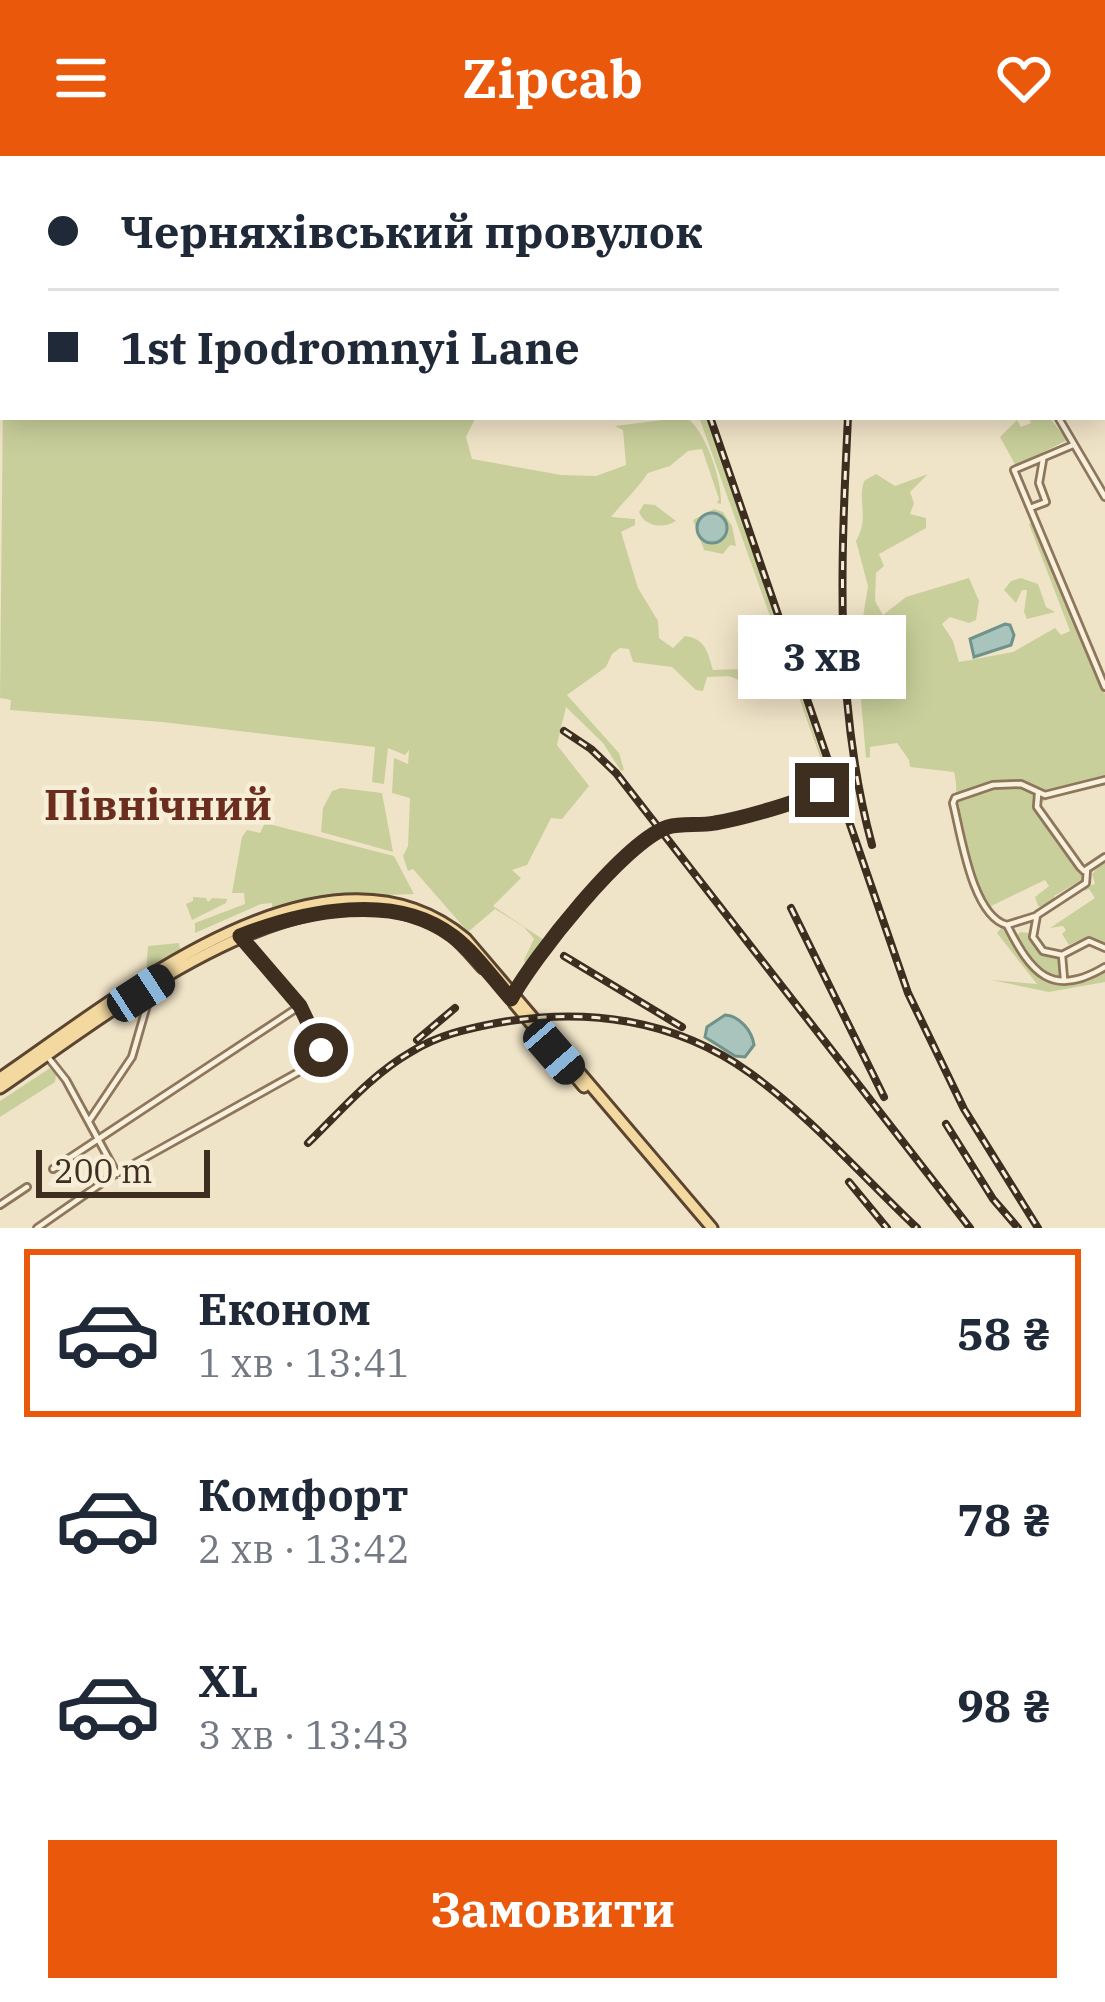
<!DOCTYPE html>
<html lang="uk">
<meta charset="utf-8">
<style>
:root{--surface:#fff;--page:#f2f2f3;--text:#1f2937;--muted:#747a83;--line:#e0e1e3;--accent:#ea580c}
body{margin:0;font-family:"IBM Plex Serif",serif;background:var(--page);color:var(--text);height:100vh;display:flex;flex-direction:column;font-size:45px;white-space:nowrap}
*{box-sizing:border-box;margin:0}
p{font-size:39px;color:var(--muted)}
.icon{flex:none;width:66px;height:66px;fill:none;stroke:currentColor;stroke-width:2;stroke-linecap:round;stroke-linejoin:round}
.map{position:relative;height:1072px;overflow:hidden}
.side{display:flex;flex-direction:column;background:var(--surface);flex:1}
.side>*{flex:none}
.guide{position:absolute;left:0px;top:0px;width:1107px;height:264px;box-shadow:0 6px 30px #0003;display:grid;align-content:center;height:264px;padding:0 48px;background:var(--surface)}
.scale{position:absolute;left:36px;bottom:30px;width:174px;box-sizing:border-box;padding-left:12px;border:6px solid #3d2e20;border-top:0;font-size:33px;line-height:42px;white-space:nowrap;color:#3d2e20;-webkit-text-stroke:9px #f7eed8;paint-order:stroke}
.end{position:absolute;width:54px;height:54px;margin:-27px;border:15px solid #3d2e20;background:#fff;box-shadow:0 0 0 6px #fff}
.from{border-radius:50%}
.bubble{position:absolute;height:84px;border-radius:0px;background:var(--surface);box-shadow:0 6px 30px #0003;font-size:39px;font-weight:800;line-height:84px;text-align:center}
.car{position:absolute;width:36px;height:72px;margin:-36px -18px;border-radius:15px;box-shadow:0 0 9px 3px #0007;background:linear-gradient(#222 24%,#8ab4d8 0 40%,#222 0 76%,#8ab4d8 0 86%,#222 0)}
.guide b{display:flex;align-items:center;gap:42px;height:114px;font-size:45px}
.guide b+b{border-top:3px solid var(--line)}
.guide i{width:30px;height:30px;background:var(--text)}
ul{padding:21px 0 0;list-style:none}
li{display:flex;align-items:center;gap:36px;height:168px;margin:0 24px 18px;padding:0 24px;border:6px solid transparent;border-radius:0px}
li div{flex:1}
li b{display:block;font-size:45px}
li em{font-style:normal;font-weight:800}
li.active{border-color:var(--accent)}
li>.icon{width:108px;height:108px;stroke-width:1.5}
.action{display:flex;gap:24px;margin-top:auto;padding:24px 48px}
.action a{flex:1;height:138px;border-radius:0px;background:var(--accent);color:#fff;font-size:48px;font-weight:800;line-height:138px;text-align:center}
header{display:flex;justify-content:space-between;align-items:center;height:156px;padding:0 48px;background:var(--accent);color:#fff;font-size:54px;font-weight:800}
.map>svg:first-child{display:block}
</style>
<header><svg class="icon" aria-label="menu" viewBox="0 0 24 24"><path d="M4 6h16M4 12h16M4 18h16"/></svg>Zipcab<svg class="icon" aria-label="heart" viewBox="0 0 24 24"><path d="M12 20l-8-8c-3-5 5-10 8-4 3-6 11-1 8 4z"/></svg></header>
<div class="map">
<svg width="1105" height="1072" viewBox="0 0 1105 1072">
<rect width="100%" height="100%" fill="#f0e4c8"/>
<path fill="#c9cf9b" d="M3 241V261H476L466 281 472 303 561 319 596 320 626 309 623 274 615 270 686 261C706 275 722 324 721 348L717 347 719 343 702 293 688 295 670 310 648 317C639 331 624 345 611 361L635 363V369L621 376 638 432 658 465 659 482 673 492 685 480C706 483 707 495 713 514L740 513 748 523 741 525 729 520 707 521 703 535 696 534 672 511 633 506 629 493 620 492 612 498 606 511 567 539 619 597 624 614 621 615 603 587 566 551 557 589 589 630 562 663 551 662 527 709 512 714 521 722 493 750 544 784 526 808 524 804 534 783 524 771 495 753 468 776 413 713 408 715 403 700 408 690 410 642 392 637 394 602 408 608 409 594 405 599 388 592 384 628 372 626 375 591 162 566 10 554 11 544 0 542Z
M699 261H707L834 637H833Z
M1028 261H1049L1067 284 1016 310 1000 281 1017 264 1021 271 1031 267Z
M876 318 895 330 928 318 910 336 914 347 910 358 926 362V372L879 398 884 410 876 417 875 445 883 459 906 441 969 422 979 445 976 464 969 467 950 461 942 468 953 485 959 506 1013 496 1055 472 1061 479 1070 475 1029 368 1033 366 1105 538V623L1033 649 1086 721 1082 728 1080 725 1054 740 1055 745 1044 752 1038 750 1035 741 1049 730 1045 724 987 752C976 720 961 690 957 656 955 641 958 631 954 616L910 611 909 604 897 587 870 591V601L866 602 860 532 866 514 863 461 868 430 856 385C870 360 857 348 864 325Z
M644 348 655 349 676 365C663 373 645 371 639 356Z
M714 353 723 356 732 370 736 390 730 389 723 398 704 394 693 364Z
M1021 422 1038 428 1046 451 1055 456 1027 463 1024 456 1027 434H1022L1016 447 1004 434 1011 425Z
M341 632 382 637 393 696 321 676 323 652 332 635Z
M265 667 394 700 414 738 328 741 272 752V747L261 748 195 777V767L245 748 244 737H232L242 681 247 674 260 677Z
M1105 704V790L1088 780 1069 789 1062 778 1066 774 1063 770 1050 772 1095 742 1089 733 1085 735 1083 731 1095 728 1092 718Z
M193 741 206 742 208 746 212 742 227 743 226 747 192 764 186 748 193 745Z
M1002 771C1011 780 1016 793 1024 805 1046 834 1077 830 1105 814V826L1049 836 991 824 1037 828 997 777Z
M1020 776 1030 777 1042 798 1060 803V820L1048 821 1022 798 1021 789 1028 795 1017 780Z
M179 787 180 794 146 816 148 790Z
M50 912 56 919 55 926 0 961V945Z"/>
<path fill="#a9c4bc" stroke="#6f938a" stroke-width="3" d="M697 372a15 15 0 1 1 30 0a15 15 0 1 1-30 0Z
M1005 468 1010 469 1014 479 1011 489 974 501 970 483Z
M725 859C740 860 752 875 754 889L745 901 735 900 705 881 707 871Z"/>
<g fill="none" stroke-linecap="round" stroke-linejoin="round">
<path stroke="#6f938a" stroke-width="3" d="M1104 114 1105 115"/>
<path stroke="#a9c4bc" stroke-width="10" d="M140 0 143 3
M1075 3 1076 0"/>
<defs>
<path id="minor" d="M155 3 156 0
M0 25 3 26
M0 107 3 108
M0 137 3 133
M1058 261 1105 341
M1073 289 1014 314 1105 531
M1030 352 1046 346 1039 327 1043 304
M1105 624 1045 639 1021 628 993 629 955 642 953 647C961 678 972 760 1007 769 1031 817 1052 843 1105 811
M1038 638 1037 651 1080 711 1084 715 1105 701
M1087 713 1086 727 1037 759 1033 781 1043 795 1062 799 1089 785 1105 792
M1007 769 1036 760
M1062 799 1064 823
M511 843C531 803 625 686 668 671 682 667 700 670 715 667 740 663 802 646 822 634
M47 900 66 924 117 1018
M89 965 132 901 147 849 142 838
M53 1013 300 850
M0 1049 27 1031
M37 1072 112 1020 320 904C326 866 267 813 244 785"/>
<path id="primary" d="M514 847 584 931
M0 922C117 843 326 665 466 783L712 1072
M0 932C108 859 317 686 451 779 463 788 473 801 483 812"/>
</defs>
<use href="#minor" stroke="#8d765c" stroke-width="10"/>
<use href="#primary" stroke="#5b4430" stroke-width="15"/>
<use href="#minor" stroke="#faf1dc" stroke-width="4.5"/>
<use href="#primary" stroke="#f3d9a0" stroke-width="9"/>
<defs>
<path id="rail" d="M621 0 622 3
M862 3V0
M710 261 908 837 964 953 1038 1072
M848 261C841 404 834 549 872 689
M564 575 591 593 616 617 970 1072
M791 752 884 941
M564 800 682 871
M417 884 455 852
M946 968 993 1043 1018 1072
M308 987C341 955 371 919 411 896 438 879 466 873 497 867 586 851 675 863 750 917 811 961 862 1020 917 1072
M849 1026 887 1072"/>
</defs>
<use href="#rail" stroke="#3d2e20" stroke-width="8"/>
<use href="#rail" stroke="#f7eed8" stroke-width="3" stroke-dasharray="9" stroke-linecap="butt"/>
</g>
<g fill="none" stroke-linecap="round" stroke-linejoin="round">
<path stroke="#3d2e20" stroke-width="15" d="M321 894 300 850 240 780C303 755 396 735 454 781 476 798 493 823 511 843 532 803 625 685 668 671 682 667 700 670 715 667 739 663 802 646 822 634"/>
</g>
<g text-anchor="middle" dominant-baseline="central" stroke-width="9" stroke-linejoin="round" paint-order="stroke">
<g font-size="42" font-weight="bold" fill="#6b2e1e" stroke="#f7eed8">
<text x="158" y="648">Північний</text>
</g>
</g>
</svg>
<div class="scale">200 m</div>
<i class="end from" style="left:321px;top:894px"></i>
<i class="end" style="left:822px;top:634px"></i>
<div class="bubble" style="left:738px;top:459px;width:168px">3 хв</div>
<i class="car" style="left:141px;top:837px;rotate:57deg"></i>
<i class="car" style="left:554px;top:896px;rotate:139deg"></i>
<div class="guide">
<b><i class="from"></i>Черняхівський провулок</b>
<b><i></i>1st Ipodromnyi Lane</b>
</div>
</div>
<section class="side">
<ul>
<li class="active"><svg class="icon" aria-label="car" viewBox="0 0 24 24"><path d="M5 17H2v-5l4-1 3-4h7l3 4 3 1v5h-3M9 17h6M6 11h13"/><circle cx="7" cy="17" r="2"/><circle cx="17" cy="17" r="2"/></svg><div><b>Економ</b><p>1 хв · 13:41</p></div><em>58 ₴</em></li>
<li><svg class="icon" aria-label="car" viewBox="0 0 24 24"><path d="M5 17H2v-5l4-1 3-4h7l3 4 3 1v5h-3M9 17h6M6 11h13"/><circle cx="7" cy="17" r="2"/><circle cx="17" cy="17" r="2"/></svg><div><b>Комфорт</b><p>2 хв · 13:42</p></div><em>78 ₴</em></li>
<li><svg class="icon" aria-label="car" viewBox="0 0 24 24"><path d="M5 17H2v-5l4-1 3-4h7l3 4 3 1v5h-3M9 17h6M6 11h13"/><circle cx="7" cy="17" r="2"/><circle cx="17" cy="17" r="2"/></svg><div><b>XL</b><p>3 хв · 13:43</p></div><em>98 ₴</em></li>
</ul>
<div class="action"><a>Замовити</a></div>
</section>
